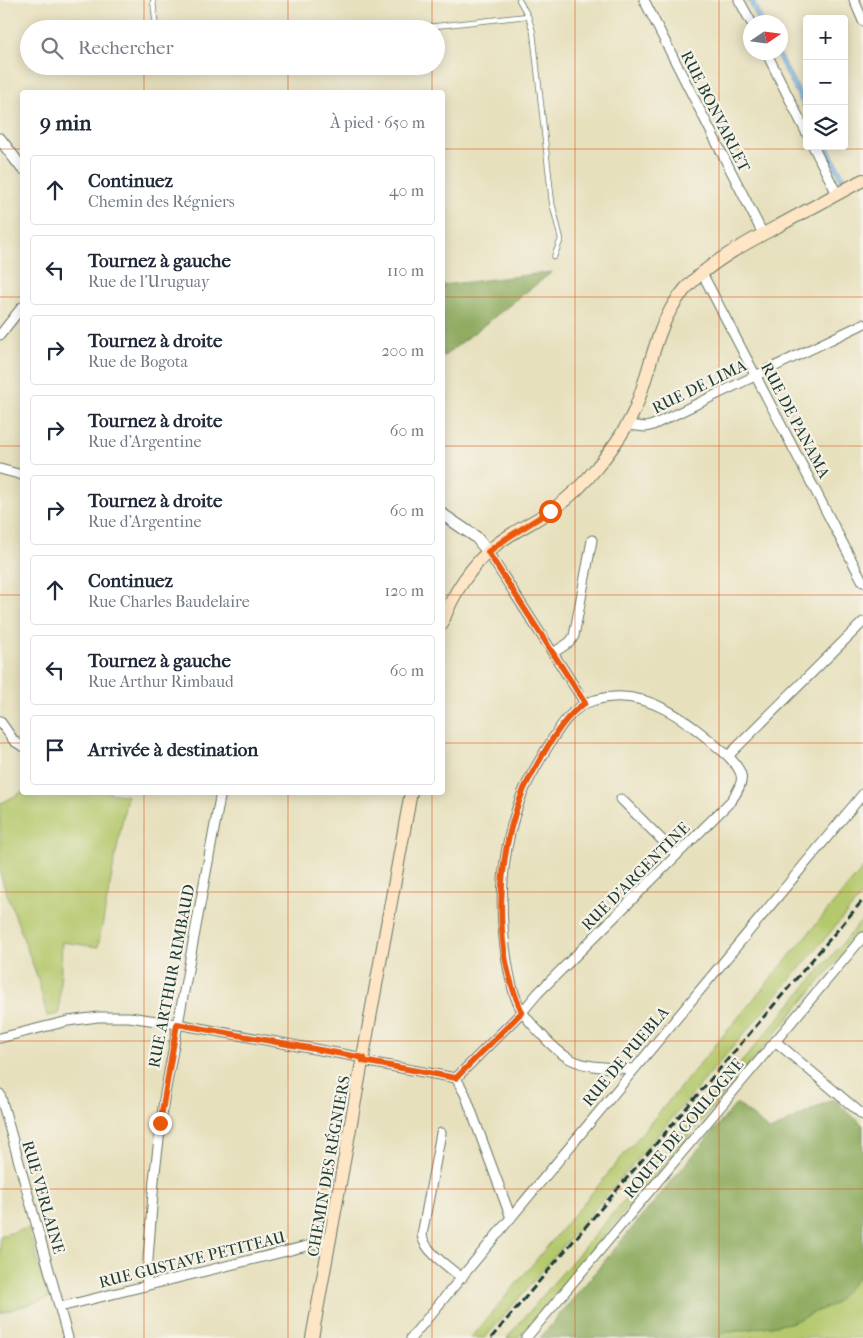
<!DOCTYPE html>
<html lang="fr">
<meta charset="utf-8">
<style>
:root{--surface:#fff;--page:#f6f6f7;--text:#1f2937;--muted:#747a83;--line:#e0e1e3}
body{margin:0;font-family:"IM FELL French Canon",serif;background:var(--page);color:var(--text)}
.controls{position:absolute;right:15px;top:15px;display:grid;overflow:hidden;border-radius:5px;box-shadow:0 2px 12px #0003}
.controls button{width:45px;height:45px;display:grid;place-items:center;padding:0;border:0;border-bottom:1px solid var(--line);background:var(--surface);color:var(--text);font:25px sans-serif}
.compass{position:absolute;left:743px;top:15px;width:45px;height:45px;border-radius:50%;background:var(--surface);box-shadow:0 2px 12px #0003;rotate:77deg}
.stop{position:absolute;width:15px;height:15px;margin:-11px;border:4px solid #ea580c;border-radius:50%;background:#fff}
.stop.end{background:#ea580c;border-color:#fff;box-shadow:0 1px 5px #0008}
.list{margin:0;padding:0;list-style:none}
h2{display:flex;justify-content:space-between;align-items:center;height:65px;margin:0;padding:0 20px;font-size:21px}
h2 small{font-size:16px;font-weight:400;color:var(--muted)}
.list li{display:grid;grid-template-columns:32px 1fr auto;gap:15px;align-items:center;box-sizing:border-box;height:70px;margin:0 10px 10px;padding:0 10px;border:1px solid var(--line);border-radius:5px}
.list b{display:block;font-size:19px;white-space:nowrap}
.list p{margin:0;font-size:16px;white-space:nowrap;color:var(--muted)}
.list em{font-size:16px;font-style:normal;color:var(--muted)}
.icon{flex:none;width:28px;height:28px;fill:none;stroke:currentColor;stroke-width:2;stroke-linecap:round;stroke-linejoin:round}
.map{position:relative;flex:none;width:863px;height:1338px;overflow:hidden}
.search{position:absolute;background:var(--surface);box-shadow:0 2px 12px #0003;left:20px;top:20px;width:425px;height:55px;display:flex;align-items:center;gap:12px;box-sizing:border-box;padding:0 18px;border-radius:28px;color:var(--muted);font-size:19px}
.panel{position:absolute;background:var(--surface);box-shadow:0 2px 12px #0003;left:20px;top:90px;width:425px;height:705px;border-radius:5px}
.map>svg:first-child{display:block}
.green{fill:#b4c86c;stroke:#6a8250}
.forest{fill:#8fac60;stroke:#57744a}
.water{fill:#81bdf4;stroke:#507d94}
.lines{fill:none;stroke-linecap:round;stroke-linejoin:round}
.service-casing{stroke:#657664;stroke-width:6}
.minor-casing{stroke:#657664;stroke-width:11}
.tertiary-casing{stroke:#657664;stroke-width:13}
.secondary-casing{stroke:#657664;stroke-width:14}
.service{stroke:#fff;stroke-width:4.5}
.minor{stroke:#fff;stroke-width:9}
.tertiary{stroke:#fff;stroke-width:11}
.secondary{stroke:#fde5c5;stroke-width:12}
.rail{stroke:#1f3d34;stroke-width:3;stroke-dasharray:8 4;stroke-linecap:butt}
.route{stroke:#ea580c;stroke-width:6}
.grid{fill:none;stroke:#d45610;stroke-width:1;stroke-opacity:0.55}
.labels{text-anchor:middle;stroke-width:4.5;stroke-linejoin:round;paint-order:stroke}
.street-label{font-size:16px;fill:#1f3d34;stroke:#f7f3e8}
</style>
<div class="map">
<svg width="863" height="1338" viewBox="0 0 863 1338">
<rect width="100%" height="100%" fill="#f7f3e8"/>
<filter id="ink" filterUnits="userSpaceOnUse"><feTurbulence type="fractalNoise" baseFrequency=".02" numOctaves="2"/><feDisplacementMap in="SourceGraphic" scale="10" xChannelSelector="R" yChannelSelector="G"/><feConvolveMatrix kernelMatrix="1 2 1 2 8 2 1 2 1" color-interpolation-filters="sRGB"/></filter>
<filter id="wash" filterUnits="userSpaceOnUse"><feTurbulence type="fractalNoise" baseFrequency=".0096" numOctaves="4" result="noise"/><feDisplacementMap in="SourceGraphic" scale="20" xChannelSelector="R" yChannelSelector="G"/><feGaussianBlur stdDeviation="1.12" result="paint"/><feColorMatrix in="noise" values="0 0 0 0 0 0 0 0 0 0 0 0 0 0 0 0 0 1.4 0 .05"/><feComposite in="paint" operator="in"/></filter>
<g filter="url(#wash)">
<rect width="100%" height="100%" fill="#e7e0bd"/>
<path class="green" d="M22,792H106L127,796L98,947L62,942L59,1014L47,1016L37,976L0,874V804Z
M863,868V894L485,1338H471Z
M863,919V930L518,1338H507Z
M28,1228L49,1298L0,1313V1236Z
M863,1272V1338H718L724,1333L790,1323L860,1277Z"/>
<path class="forest" d="M552,272L443,357V285Z
M833,1099L863,1125V1272L834,1304L790,1323L724,1333L718,1338H540L737,1103L770,1131Z"/>
<path class="water" d="M748,0H753L764,22H759Z
M775,53H779L807,105V114Z
M823,146H828L845,178L841,180Z"/>
</g>
<g filter="url(#ink)">
<g class="lines">
<g class="service-casing">
<path id="service" d="M153,0L156,29
M519,0L528,16L533,32L552,203L561,239L554,257
M409,29L528,16"/>
</g>
<g class="minor-casing">
<path id="minor" d="M644,0L763,234
M739,0L751,22
M854,0L863,21
M766,52L807,134
M813,146L837,194
M702,273L863,582
M0,335L22,307
M627,425L646,427L653,425L863,324
M0,469L22,475
M488,552L585,703
M553,653L570,642L574,636L592,540
M0,721L14,741L22,746
M621,799L677,855
M0,1038L68,1021L98,1017H129L177,1024L364,1058
M775,1041L863,1115
M363,1061L456,1078
M633,1069C613,1067 589,1069 570,1059C559,1053 550,1044 541,1034C535,1027 527,1020 522,1011C513,996 510,978 507,961C498,905 501,850 521,797C527,781 536,767 544,753C556,733 570,706 595,700C648,685 691,724 728,756
M456,1078L522,1012L538,993L731,801C745,781 746,774 728,756L863,622
M456,1078L465,1094L511,1218
M0,1094L68,1338
M441,1133L422,1235C424,1251 450,1268 462,1278
M146,1286L154,1180L164,1099L221,792
M60,1307L331,1240
M411,1338L863,794
M526,1338L863,937"/>
</g>
<g class="tertiary-casing">
<path id="tertiary" d="M0,139L22,168
M442,514L476,537L488,552"/>
</g>
<g class="secondary-casing">
<path id="secondary" d="M442,624C452,594 472,564 497,544C514,531 534,522 552,510C569,498 585,483 598,466C612,449 626,430 635,409C653,365 656,314 694,280C719,257 750,241 780,225C808,210 835,195 863,180
M312,1338L411,792"/>
</g>
<use href="#service" class="service"/>
<use href="#minor" class="minor"/>
<use href="#tertiary" class="tertiary"/>
<use href="#secondary" class="secondary"/>
<path class="rail" d="M491,1338L863,900"/>
</g>
</g>
<g class="lines" filter="url(#ink)">
<path class="route" d="M160,1123L177,1024L364,1058L363,1061L456,1078L522,1012C492,947 496,855 524,789C529,778 536,767 542,756C554,736 566,715 585,703L488,552L507,538L550,511"/>
</g>
<path class="grid" d="M144,0V29M288,0V29M432,0V29M575,0V1338M719,0V1338M144,66V92M288,66V92M432,66V92M0,149H22M442,149H863M0,297H22M442,297H863M0,446H22M442,446H863M0,595H22M442,595H863M0,743H22M442,743H863M144,792V1338M288,792V1338M432,792V1338M0,892H863M0,1041H863M0,1189H863"/>
<g class="labels">
<g class="street-label">
<text transform="translate(716 111) rotate(63)" y="6">RUE BONVARLET</text>
<text transform="translate(699 386) rotate(-26)" y="6">RUE DE LIMA</text>
<text transform="translate(796 420) rotate(62)" y="6">RUE DE PANAMA</text>
<text transform="translate(635 876) rotate(-45)" y="6">RUE D'ARGENTINE</text>
<text transform="translate(171 976) rotate(-79)" y="6">RUE ARTHUR RIMBAUD</text>
<text transform="translate(625 1056) rotate(-50)" y="6">RUE DE PUEBLA</text>
<text transform="translate(683 1128) rotate(-50)" y="6">ROUTE DE COULOGNE</text>
<text transform="translate(328 1166) rotate(-80)" y="6">CHEMIN DES RÉGNIERS</text>
<text transform="translate(44 1197) rotate(74)" y="6">RUE VERLAINE</text>
<text transform="translate(192 1259) rotate(-14)" y="6">RUE GUSTAVE PETITEAU</text>
</g>
</g>
</svg>
<div class="controls">
<button>+</button>
<button>−</button>
<button><svg class="icon" aria-label="layers" viewBox="0 0 24 24"><path d="M12 4l9 5-9 5-9-5zM3 14l9 5 9-5"/></svg></button>
</div>
<svg class="compass" viewBox="-18 -18 36 36"><path d="M0-13l5 13h-10z" fill="#e53935"/><path d="M0 13l5-13h-10z" fill="#747a83"/></svg>
<div class="stop" style="left:550px;top:511px"></div>
<div class="stop end" style="left:160px;top:1123px"></div>
<div class="search"><svg class="icon" aria-label="search" viewBox="0 0 24 24"><circle cx="10" cy="10" r="6"/><path d="M15 15l6 6"/></svg>Rechercher</div>
<section class="panel">
<h2>9 min<small>À pied · 650 m</small></h2>
<ul class="list">
<li><svg class="icon" aria-label="ahead" viewBox="0 0 24 24"><path d="M12 20V5M6 11l6-6 6 6"/></svg><div><b>Continuez</b><p>Chemin des Régniers</p></div><em>40 m</em></li>
<li><svg class="icon" aria-label="left" viewBox="0 0 24 24"><path d="M17 20v-9H6M10 6l-5 5 5 5"/></svg><div><b>Tournez à gauche</b><p>Rue de l'Uruguay</p></div><em>110 m</em></li>
<li><svg class="icon" aria-label="right" viewBox="0 0 24 24"><path d="M7 20v-9h11M14 6l5 5-5 5"/></svg><div><b>Tournez à droite</b><p>Rue de Bogota</p></div><em>200 m</em></li>
<li><svg class="icon" aria-label="right" viewBox="0 0 24 24"><path d="M7 20v-9h11M14 6l5 5-5 5"/></svg><div><b>Tournez à droite</b><p>Rue d'Argentine</p></div><em>60 m</em></li>
<li><svg class="icon" aria-label="right" viewBox="0 0 24 24"><path d="M7 20v-9h11M14 6l5 5-5 5"/></svg><div><b>Tournez à droite</b><p>Rue d'Argentine</p></div><em>60 m</em></li>
<li><svg class="icon" aria-label="ahead" viewBox="0 0 24 24"><path d="M12 20V5M6 11l6-6 6 6"/></svg><div><b>Continuez</b><p>Rue Charles Baudelaire</p></div><em>120 m</em></li>
<li><svg class="icon" aria-label="left" viewBox="0 0 24 24"><path d="M17 20v-9H6M10 6l-5 5 5 5"/></svg><div><b>Tournez à gauche</b><p>Rue Arthur Rimbaud</p></div><em>60 m</em></li>
<li><svg class="icon" aria-label="arrive" viewBox="0 0 24 24"><path d="M6 21V4h12l-3 4 3 4H6"/></svg><div><b>Arrivée à destination</b></div></li>
</ul>
</section>
</div>
